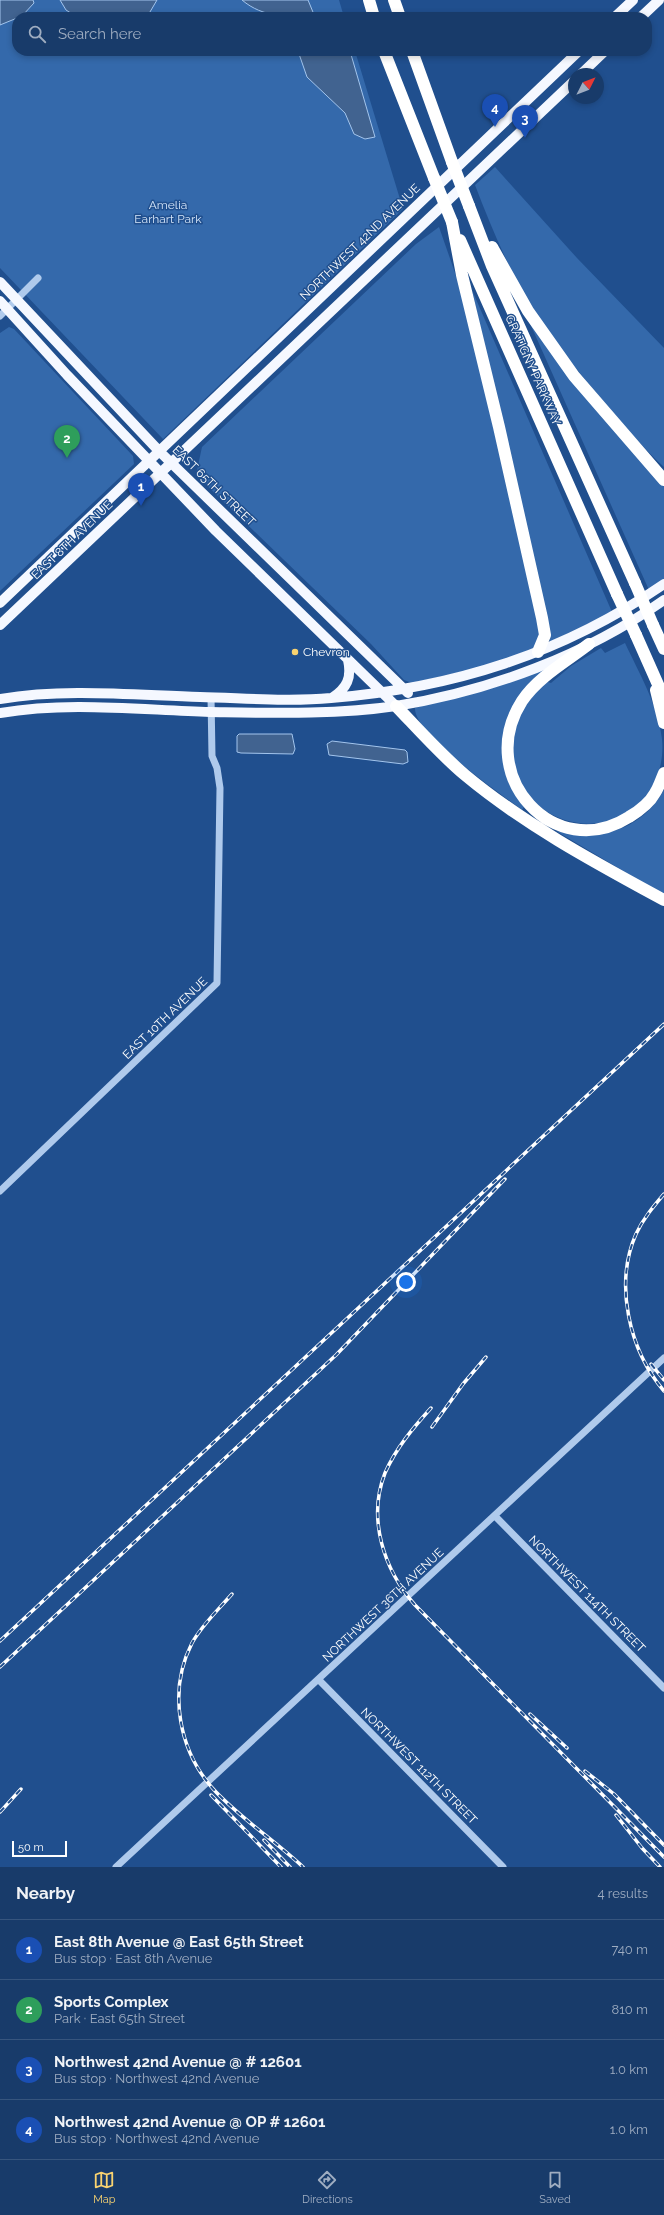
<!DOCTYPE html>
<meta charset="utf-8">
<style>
:root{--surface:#183b6a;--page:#214270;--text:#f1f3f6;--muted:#9fadc1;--line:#36557e;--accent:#f9d370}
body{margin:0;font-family:Raleway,sans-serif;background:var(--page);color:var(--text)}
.compass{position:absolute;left:568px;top:68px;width:36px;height:36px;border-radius:50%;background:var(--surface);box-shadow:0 2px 6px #0003;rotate:48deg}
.scale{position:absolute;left:12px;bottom:10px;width:55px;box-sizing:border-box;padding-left:4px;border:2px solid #fff;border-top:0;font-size:11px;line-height:14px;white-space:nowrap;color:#fff;-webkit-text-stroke:3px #204f8e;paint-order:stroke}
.you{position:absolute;left:406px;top:1282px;width:14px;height:14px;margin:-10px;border:3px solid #fff;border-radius:50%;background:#1a73e8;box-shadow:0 0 0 6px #1a73e833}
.badge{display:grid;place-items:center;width:26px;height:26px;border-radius:50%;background:var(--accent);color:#fff;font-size:13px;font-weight:700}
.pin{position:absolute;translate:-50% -33px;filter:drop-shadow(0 1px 2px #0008)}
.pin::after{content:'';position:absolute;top:21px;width:14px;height:12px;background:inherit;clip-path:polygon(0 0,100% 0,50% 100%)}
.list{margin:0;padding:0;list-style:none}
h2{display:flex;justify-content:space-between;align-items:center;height:52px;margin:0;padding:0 16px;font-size:17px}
h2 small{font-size:13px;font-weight:400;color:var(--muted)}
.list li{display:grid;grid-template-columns:26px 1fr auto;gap:12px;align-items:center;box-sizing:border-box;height:60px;padding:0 16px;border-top:1px solid var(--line)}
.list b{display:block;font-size:15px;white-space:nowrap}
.list p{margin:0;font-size:13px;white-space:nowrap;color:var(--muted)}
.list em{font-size:13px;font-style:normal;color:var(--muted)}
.icon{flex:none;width:22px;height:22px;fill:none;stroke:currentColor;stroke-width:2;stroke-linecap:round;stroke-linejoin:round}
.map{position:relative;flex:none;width:664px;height:1867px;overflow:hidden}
.search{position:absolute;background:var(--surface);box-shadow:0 2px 6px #0003;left:12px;right:12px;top:12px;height:44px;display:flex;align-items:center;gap:10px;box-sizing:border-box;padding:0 14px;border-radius:16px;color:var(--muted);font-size:15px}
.sheet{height:292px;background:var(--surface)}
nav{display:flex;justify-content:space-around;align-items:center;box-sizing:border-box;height:56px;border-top:1px solid var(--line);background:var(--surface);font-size:11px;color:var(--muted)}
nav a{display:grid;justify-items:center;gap:2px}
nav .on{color:var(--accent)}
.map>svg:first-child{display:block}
.green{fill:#3469ab}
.water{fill:#416390;stroke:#a3c5ed}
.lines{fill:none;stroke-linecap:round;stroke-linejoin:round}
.minor{stroke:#afcaec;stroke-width:7}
.major{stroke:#f5f8ff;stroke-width:10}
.highway{stroke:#fff;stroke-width:12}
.rail-casing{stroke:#fff;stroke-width:3.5}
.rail{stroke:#204f8e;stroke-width:2;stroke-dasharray:6;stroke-linecap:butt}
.highway-bridge{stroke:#fff;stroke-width:12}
.poi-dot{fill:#f9d370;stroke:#204f8e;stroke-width:1.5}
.labels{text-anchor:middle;stroke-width:3;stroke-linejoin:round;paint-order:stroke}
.park-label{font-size:12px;fill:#d4e5f9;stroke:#204f8e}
.street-label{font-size:12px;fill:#fff;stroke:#204f8e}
.poi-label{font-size:12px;fill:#fff;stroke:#204f8e;text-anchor:start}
</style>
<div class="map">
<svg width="664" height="1867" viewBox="0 0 664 1867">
<rect width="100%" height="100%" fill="#204f8e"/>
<path class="green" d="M0,0H339L344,17H17V51H355L403,209L163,439L0,268Z
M495,167L577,258L664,348V467C642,447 624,425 605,403C573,366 543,328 519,285C502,253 488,219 475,185Z
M439,227L461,290L541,630L534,648L490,665L412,683L404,680L371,644L196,475L202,447L416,244Z
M472,290L612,612L550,642L549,629Z
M528,319L664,484V580L649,590Z
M9,327L14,329L133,456L134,464L0,591V333Z
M625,643C639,673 658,705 662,739C664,758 659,778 648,793C606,852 510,820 513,747C513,741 512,734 514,729C520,710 532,696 545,681L551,683L571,666L601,648L605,653Z
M550,666L531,685L504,761L509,784L524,807L522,810C500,793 414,735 415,708Z
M664,790V895L556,831C600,840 640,832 664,790Z"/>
<path class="water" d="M0,0H33L34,3L22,16L0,25Z
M60,0H157L147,17H77L66,10Z
M242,0H308L315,17C289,17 263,18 242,0Z
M298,51H350L375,137L365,139L354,134L345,113L307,77Z
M239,734H292L295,749L293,754L241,753L237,752V736Z
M332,741L405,750L407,752L408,762L403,764L329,755L327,744Z"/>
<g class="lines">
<path class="minor" d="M0,316L38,278
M0,1191L217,983L220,788L217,768L212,756L211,697
M495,1516L664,1688
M319,1680L503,1867
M116,1867L664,1358"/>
<path class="major" d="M615,17L633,0
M641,17L659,0
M581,74L605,51
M0,282L159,451L408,693
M0,301L67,375L216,531L396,706
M0,603L579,51
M0,625L574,81
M332,698C347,688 352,678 348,660
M0,699C65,688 134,695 200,697C244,698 288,702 331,698C453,688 562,654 664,584
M0,713C69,701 140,710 210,712C271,713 336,715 396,706C490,691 586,655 664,600"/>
<path class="highway" d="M369,0L374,17
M394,0L400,17
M384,51L434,178
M412,51L452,162
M469,206L492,266L635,583
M452,222L462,275L499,427L542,618L545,635L538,652
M460,240L617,594
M492,247L528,311L574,376L664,480
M653,625L664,649
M636,635L664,698
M589,644C567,661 538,677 522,701C474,776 555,864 629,817C639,811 649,804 655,793C659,787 661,780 664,773
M656,690L664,723
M396,706C418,729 440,754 465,775C525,825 596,863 664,900"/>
<g class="rail-casing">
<path id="rail" d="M664,1194C653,1207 643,1219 636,1234C614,1284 629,1350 664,1391
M651,1364L664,1380
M431,1408C413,1428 396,1448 385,1473C367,1519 384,1570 415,1605L664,1857
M432,1427L463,1384L486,1357
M232,1594C218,1610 202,1625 192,1643C167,1692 179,1753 216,1792C243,1820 275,1841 303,1867
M0,1641L664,1024
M0,1667L336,1355L505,1179
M530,1714L567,1748
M585,1771L614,1794L664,1845
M211,1795L281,1867
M0,1812L21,1789
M616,1815L642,1848L660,1867
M264,1840L290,1867"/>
</g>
<use href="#rail" class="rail"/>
<path class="highway-bridge" d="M452,162L469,206
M434,178L452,222
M635,583L653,625
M617,594L636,635"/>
</g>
<circle class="poi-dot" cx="295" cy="652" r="4"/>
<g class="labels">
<g class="park-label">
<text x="168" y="209">Amelia<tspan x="168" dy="14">Earhart Park</tspan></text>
</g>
<g class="street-label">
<text transform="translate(360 242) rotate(-44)" y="4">NORTHWEST 42ND AVENUE</text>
<text transform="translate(533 370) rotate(66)" y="4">GRATIGNY PARKWAY</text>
<text transform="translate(214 486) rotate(44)" y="4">EAST 65TH STREET</text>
<text transform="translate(72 540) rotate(-44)" y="4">EAST 8TH AVENUE</text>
<text transform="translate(165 1018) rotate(-44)" y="4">EAST 10TH AVENUE</text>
<text transform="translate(587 1594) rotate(45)" y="4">NORTHWEST 114TH STREET</text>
<text transform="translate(383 1605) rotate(-43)" y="4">NORTHWEST 36TH AVENUE</text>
<text transform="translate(419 1766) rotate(45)" y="4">NORTHWEST 112TH STREET</text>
</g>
<g class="poi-label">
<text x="303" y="656">Chevron</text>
</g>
</g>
</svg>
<svg class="compass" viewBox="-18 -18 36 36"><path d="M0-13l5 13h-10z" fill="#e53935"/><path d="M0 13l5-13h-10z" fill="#9fadc1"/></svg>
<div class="scale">50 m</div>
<div class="you"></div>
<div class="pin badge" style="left:141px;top:506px;background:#1a4fb4">1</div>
<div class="pin badge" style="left:67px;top:458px;background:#2e9e5b">2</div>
<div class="pin badge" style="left:525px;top:138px;background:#1a4fb4">3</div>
<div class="pin badge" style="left:495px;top:127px;background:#1a4fb4">4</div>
<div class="search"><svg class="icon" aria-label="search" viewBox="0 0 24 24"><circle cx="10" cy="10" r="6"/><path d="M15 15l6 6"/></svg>Search here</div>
</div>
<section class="sheet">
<h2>Nearby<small>4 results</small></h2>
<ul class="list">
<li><span class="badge" style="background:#1a4fb4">1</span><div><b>East 8th Avenue @ East 65th Street</b><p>Bus stop · East 8th Avenue</p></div><em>740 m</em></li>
<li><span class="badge" style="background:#2e9e5b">2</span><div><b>Sports Complex</b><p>Park · East 65th Street</p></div><em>810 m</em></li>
<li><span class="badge" style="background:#1a4fb4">3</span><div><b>Northwest 42nd Avenue @ # 12601</b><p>Bus stop · Northwest 42nd Avenue</p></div><em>1.0 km</em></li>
<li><span class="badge" style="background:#1a4fb4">4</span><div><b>Northwest 42nd Avenue @ OP # 12601</b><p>Bus stop · Northwest 42nd Avenue</p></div><em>1.0 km</em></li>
</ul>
</section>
<nav>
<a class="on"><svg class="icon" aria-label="map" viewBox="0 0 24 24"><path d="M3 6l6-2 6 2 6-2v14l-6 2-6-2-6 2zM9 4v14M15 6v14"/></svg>Map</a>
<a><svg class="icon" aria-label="directions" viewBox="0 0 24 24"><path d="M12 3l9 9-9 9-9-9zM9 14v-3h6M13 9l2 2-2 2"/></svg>Directions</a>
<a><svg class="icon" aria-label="saved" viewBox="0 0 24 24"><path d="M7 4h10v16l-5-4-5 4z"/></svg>Saved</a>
</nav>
